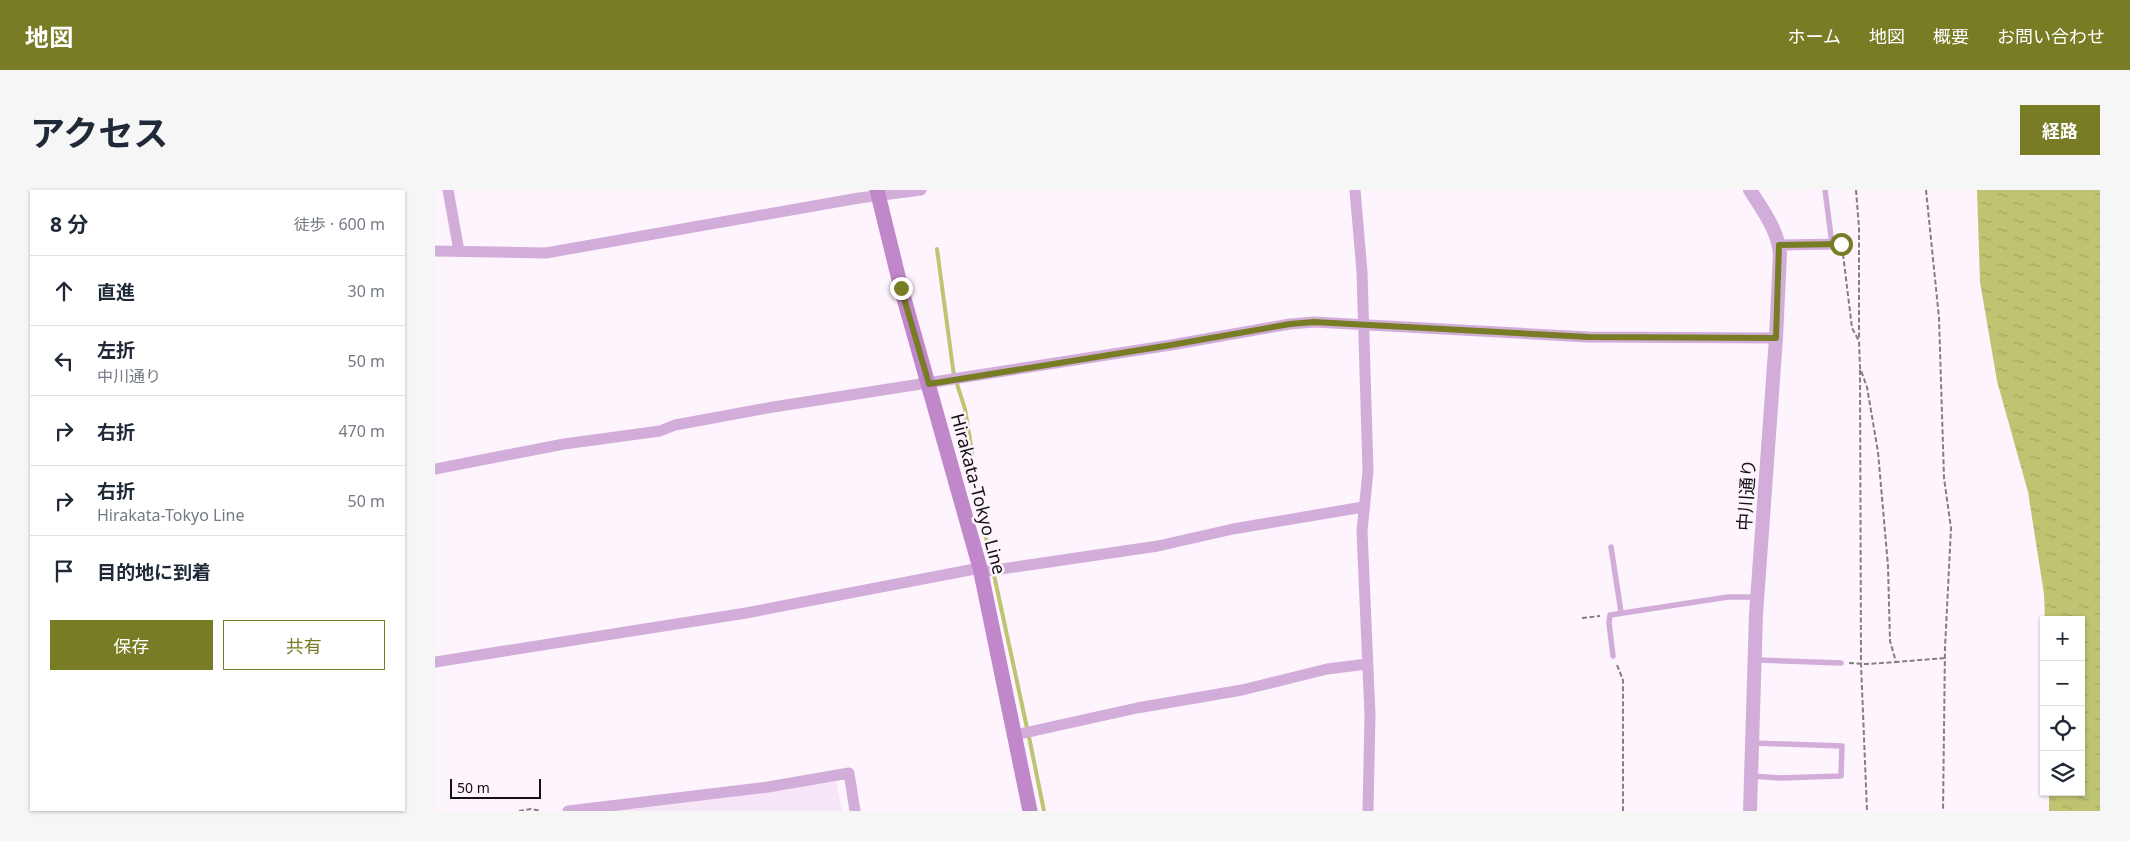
<!DOCTYPE html>
<html lang="ja">
<meta charset="utf-8">
<style>
:root{--surface:#fff;--page:#f6f6f7;--text:#1f2937;--muted:#747a83;--line:#e0e1e3;--accent:#787c25}
body{margin:0;font-family:"Noto Sans","Noto Sans JP",sans-serif;background:var(--page);color:var(--text)}
.controls{position:absolute;right:15px;bottom:15px;display:grid;overflow:hidden;border-radius:0px;box-shadow:0 1px 4px #0004}
.controls button{width:45px;height:45px;display:grid;place-items:center;padding:0;border:0;border-bottom:1px solid var(--line);background:var(--surface);color:var(--text);font:25px sans-serif}
.scale{position:absolute;left:15px;bottom:12px;width:91px;box-sizing:border-box;padding-left:5px;border:2px solid #141015;border-top:0;font-size:14px;line-height:18px;white-space:nowrap;color:#141015;-webkit-text-stroke:4px #fdf4fe;paint-order:stroke}
.stop{position:absolute;width:15px;height:15px;margin:-11px;border:4px solid #787c25;border-radius:50%;background:#fff}
.stop.end{background:#787c25;border-color:#fff;box-shadow:0 1px 5px #0008}
.list{margin:0;padding:0;list-style:none}
h2{display:flex;justify-content:space-between;align-items:center;height:65px;margin:0;padding:0 20px;font-size:21px}
h2 small{font-size:16px;font-weight:400;color:var(--muted)}
.list li{display:grid;grid-template-columns:32px 1fr auto;gap:15px;align-items:center;box-sizing:border-box;height:70px;padding:0 20px;border-top:1px solid var(--line)}
.list b{display:block;font-size:19px;white-space:nowrap}
.list p{margin:0;font-size:16px;white-space:nowrap;color:var(--muted)}
.list em{font-size:16px;font-style:normal;color:var(--muted)}
.actions{display:flex;gap:10px;padding:15px 20px}
.actions a{flex:1;padding:11px 0;border:1px solid var(--accent);border-radius:0px;text-align:center;font-size:18px;color:var(--accent)}
.actions .main{background:var(--accent);color:#fff}
.icon{flex:none;width:28px;height:28px;fill:none;stroke:currentColor;stroke-width:2;stroke-linecap:round;stroke-linejoin:round}
.map{position:relative;flex:none;width:1665px;height:621px;overflow:hidden;border-radius:0px}
header{display:flex;align-items:center;gap:30px;box-sizing:border-box;height:70px;padding:0 25px;background:var(--accent);color:#fff}
header strong{font-size:24px}
nav{display:flex;gap:28px;margin-inline-start:auto;font-size:18px}
.intro{display:flex;align-items:center;justify-content:space-between;box-sizing:border-box;height:120px;padding:0 30px}
h1{margin:0;font-size:35px}
.button{padding:12px 22px;border-radius:0px;background:var(--accent);color:#fff;font-size:18px;font-weight:700}
main{display:flex;gap:30px;padding:0 30px}
aside{flex:1;background:var(--surface);border-radius:0px;box-shadow:0 1px 4px #0004}
.map>svg:first-child{display:block}
.built{fill:#f6e6f8}
.water{fill:url(#water-ripples)}
.lines{fill:none;stroke-linecap:round;stroke-linejoin:round}
.stream{stroke:#bfc472;stroke-width:4}
.path{stroke:#827c83;stroke-width:2;stroke-dasharray:5 2.5;stroke-linecap:butt}
.service{stroke:#d3adda;stroke-width:5.5}
.minor{stroke:#d3adda;stroke-width:11}
.tertiary{stroke:#d3adda;stroke-width:14}
.secondary{stroke:#c087ca;stroke-width:15}
.route{stroke:#787c25;stroke-width:6}
.labels{text-anchor:middle;stroke-width:5;stroke-linejoin:round;paint-order:stroke}
.street-label{font-size:18px;fill:#141015;stroke:#fdf4fe}
</style>
<header>
<strong>地図</strong>
<nav><a>ホーム</a><a>地図</a><a>概要</a><a>お問い合わせ</a></nav>
</header>
<div class="intro"><h1>アクセス</h1><a class="button">経路</a></div>
<main>
<aside>
<h2>8 分<small>徒歩 · 600 m</small></h2>
<ul class="list">
<li><svg class="icon" aria-label="ahead" viewBox="0 0 24 24"><path d="M12 20V5M6 11l6-6 6 6"/></svg><div><b>直進</b></div><em>30 m</em></li>
<li><svg class="icon" aria-label="left" viewBox="0 0 24 24"><path d="M17 20v-9H6M10 6l-5 5 5 5"/></svg><div><b>左折</b><p>中川通り</p></div><em>50 m</em></li>
<li><svg class="icon" aria-label="right" viewBox="0 0 24 24"><path d="M7 20v-9h11M14 6l5 5-5 5"/></svg><div><b>右折</b></div><em>470 m</em></li>
<li><svg class="icon" aria-label="right" viewBox="0 0 24 24"><path d="M7 20v-9h11M14 6l5 5-5 5"/></svg><div><b>右折</b><p>Hirakata-Tokyo Line</p></div><em>50 m</em></li>
<li><svg class="icon" aria-label="arrive" viewBox="0 0 24 24"><path d="M6 21V4h12l-3 4 3 4H6"/></svg><div><b>目的地に到着</b></div></li>
</ul>
<div class="actions"><a class="main">保存</a><a>共有</a></div>
</aside>
<div class="map">
<svg width="1665" height="621" viewBox="0 0 1665 621">
<defs>
<pattern id="water-ripples" width="26" height="14" patternUnits="userSpaceOnUse" patternTransform="scale(1.25)"><rect width="26" height="14" fill="#bfc472"/><path d="M2 4q2-2 4 0t4 0M15 11q2-2 4 0t4 0" fill="none" stroke="#a3a762"/></pattern>
</defs>
<rect width="100%" height="100%" fill="#fdf4fe"/>
<path class="built" d="M401,590L407,621H171Z"/>
<path class="water" d="M1542,0H1665V621H1614V602H1646V430H1610L1609,404L1593,302L1562,191L1545,92Z"/>
<g class="lines">
<path class="stream" d="M502,59L519,186
M522,194L530,219L537,262L538,293L557,374
M559,385L592,538
M594,547L609,621"/>
<path class="path" d="M1421,0L1424,38V150
M1491,0L1504,128L1509,288L1516,338L1510,458L1508,621
M1408,64L1417,138L1424,151L1425,178L1432,197L1443,262L1453,376L1455,451L1461,472L1510,468
M1425,180L1426,474L1432,621
M1147,428L1165,426
M1414,473L1431,474L1461,472
M1182,475L1188,490V621
M84,621L96,619L106,621"/>
<path class="service" d="M1390,0L1397,54
M1176,357L1186,422
M1178,466L1174,433L1175,425L1293,407H1322
M1321,470L1406,473
M1317,586L1345,588L1406,586L1407,556L1318,553"/>
<path class="minor" d="M13,0L24,61
M920,0L927,82L933,281L927,341L935,525L933,621
M1344,55L1406,54
M0,61L111,63L424,8L486,0
M0,279L129,254L225,241L240,235L338,217L736,155L855,134L879,132L1153,147L1341,148
M546,382L723,356L798,339L928,317
M0,472L311,423L545,378
M580,545L702,518L807,500L892,479L932,474
M133,621L333,597L414,583L420,621"/>
<path class="tertiary" d="M1315,0C1327,19 1343,40 1345,64L1341,148L1321,424L1315,621"/>
<path class="secondary" d="M442,0L466,98L545,378L595,621"/>
</g>
<g class="lines">
<path class="route" d="M466,98L494,194L736,155L855,134L879,132L1153,147L1341,148L1344,55L1406,54"/>
</g>
<g class="labels">
<g class="street-label">
<text transform="translate(543 304) rotate(75)" y="6">Hirakata-Tokyo Line</text>
<text transform="translate(1312 305) rotate(-86)" y="6">中川通り</text>
</g>
</g>
</svg>
<div class="controls">
<button>+</button>
<button>−</button>
<button><svg class="icon" aria-label="locate" viewBox="0 0 24 24"><circle cx="12" cy="12" r="6"/><path d="M12 2v4M12 18v4M2 12h4M18 12h4"/></svg></button>
<button><svg class="icon" aria-label="layers" viewBox="0 0 24 24"><path d="M12 4l9 5-9 5-9-5zM3 14l9 5 9-5"/></svg></button>
</div>
<div class="scale">50 m</div>
<div class="stop" style="left:1406px;top:54px"></div>
<div class="stop end" style="left:466px;top:98px"></div>
</div>
</main>
